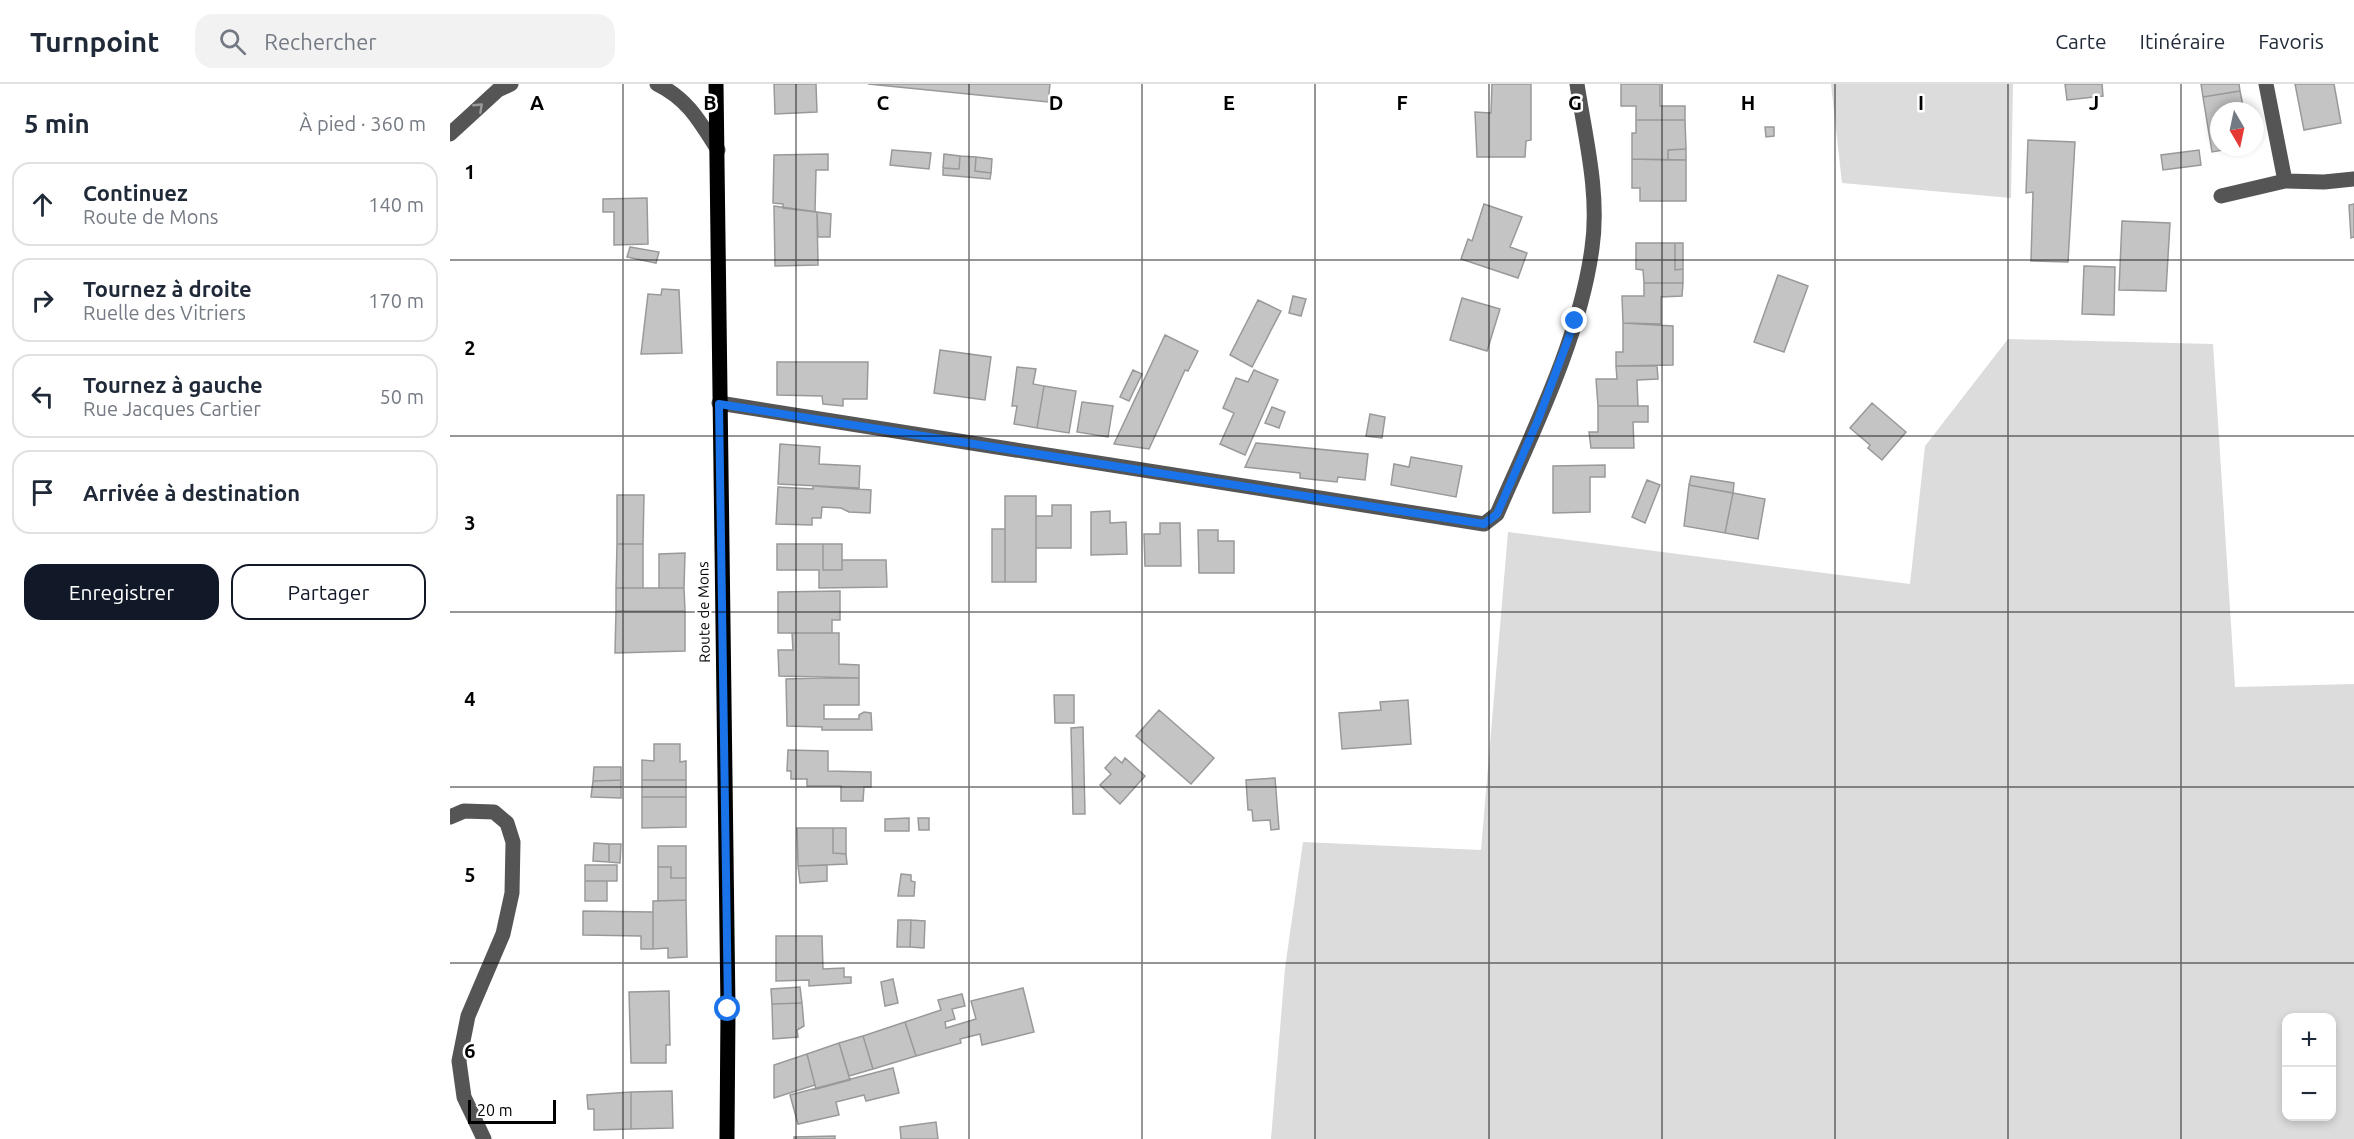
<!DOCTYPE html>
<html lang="fr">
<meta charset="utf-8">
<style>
:root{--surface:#fff;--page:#f2f2f3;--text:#1f2937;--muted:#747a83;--line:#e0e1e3;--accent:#111827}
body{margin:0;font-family:Ubuntu,sans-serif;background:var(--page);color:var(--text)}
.controls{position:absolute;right:18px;bottom:18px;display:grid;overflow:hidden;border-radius:12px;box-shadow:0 3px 9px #0003}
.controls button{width:54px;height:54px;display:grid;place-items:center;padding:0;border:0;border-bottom:2px solid var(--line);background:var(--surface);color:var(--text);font:30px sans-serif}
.compass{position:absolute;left:1760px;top:18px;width:54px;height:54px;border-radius:50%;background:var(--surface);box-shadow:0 3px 9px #0003;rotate:171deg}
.scale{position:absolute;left:18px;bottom:15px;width:88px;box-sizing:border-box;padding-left:6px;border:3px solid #000;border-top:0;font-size:16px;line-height:21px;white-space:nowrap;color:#000;-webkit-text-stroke:4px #fff;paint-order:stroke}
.stop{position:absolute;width:18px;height:18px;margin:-14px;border:4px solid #1a73e8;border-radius:50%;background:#fff}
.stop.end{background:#1a73e8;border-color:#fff;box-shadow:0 2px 6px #0008}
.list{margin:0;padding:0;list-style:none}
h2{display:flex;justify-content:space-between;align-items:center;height:78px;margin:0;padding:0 24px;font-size:26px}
h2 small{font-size:20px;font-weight:400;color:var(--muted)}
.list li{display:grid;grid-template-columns:39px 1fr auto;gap:18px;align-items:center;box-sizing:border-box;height:84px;margin:0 12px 12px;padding:0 12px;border:2px solid var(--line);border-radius:18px}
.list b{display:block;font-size:22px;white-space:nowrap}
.list p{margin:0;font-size:20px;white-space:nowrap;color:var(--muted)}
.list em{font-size:20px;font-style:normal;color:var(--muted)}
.actions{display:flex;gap:12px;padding:18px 24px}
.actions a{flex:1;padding:14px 0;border:2px solid var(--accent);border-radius:18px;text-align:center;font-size:21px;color:var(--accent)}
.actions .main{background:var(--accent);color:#fff}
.icon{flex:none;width:33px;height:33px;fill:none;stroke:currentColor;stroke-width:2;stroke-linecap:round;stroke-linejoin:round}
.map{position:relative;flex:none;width:1904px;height:1055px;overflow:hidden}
header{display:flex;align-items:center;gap:36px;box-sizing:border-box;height:84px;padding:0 30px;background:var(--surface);border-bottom:2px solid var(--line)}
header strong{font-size:28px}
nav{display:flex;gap:33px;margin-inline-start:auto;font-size:21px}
.search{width:420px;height:54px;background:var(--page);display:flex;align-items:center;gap:15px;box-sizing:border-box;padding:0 21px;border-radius:18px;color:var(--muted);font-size:22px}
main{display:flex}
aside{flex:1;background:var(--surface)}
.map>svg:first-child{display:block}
.green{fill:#dcdcdc;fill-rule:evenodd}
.building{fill:#c4c4c4;stroke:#999;stroke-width:1.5}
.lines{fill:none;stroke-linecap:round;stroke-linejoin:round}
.minor{stroke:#555;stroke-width:15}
.major{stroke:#000;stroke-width:15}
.oneway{stroke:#999}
.route{stroke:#1a73e8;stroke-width:8}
.grid{fill:none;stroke:#000;stroke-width:1.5;stroke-opacity:0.55}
.labels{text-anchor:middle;stroke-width:5;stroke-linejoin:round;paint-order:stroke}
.street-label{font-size:15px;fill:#000;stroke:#fff}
.grid-label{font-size:20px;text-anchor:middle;font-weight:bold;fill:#000;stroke:#fff;stroke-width:5;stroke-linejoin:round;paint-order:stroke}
</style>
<header>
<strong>Turnpoint</strong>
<div class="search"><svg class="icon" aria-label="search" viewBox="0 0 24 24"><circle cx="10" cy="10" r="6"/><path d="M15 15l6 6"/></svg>Rechercher</div>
<nav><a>Carte</a><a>Itinéraire</a><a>Favoris</a></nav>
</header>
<main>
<aside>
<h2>5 min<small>À pied · 360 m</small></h2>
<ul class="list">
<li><svg class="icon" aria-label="ahead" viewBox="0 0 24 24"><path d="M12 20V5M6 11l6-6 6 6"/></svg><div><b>Continuez</b><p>Route de Mons</p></div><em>140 m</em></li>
<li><svg class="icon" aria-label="right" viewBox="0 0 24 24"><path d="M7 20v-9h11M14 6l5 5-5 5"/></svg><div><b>Tournez à droite</b><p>Ruelle des Vitriers</p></div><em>170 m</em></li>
<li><svg class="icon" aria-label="left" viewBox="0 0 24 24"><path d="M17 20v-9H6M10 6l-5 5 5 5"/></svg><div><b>Tournez à gauche</b><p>Rue Jacques Cartier</p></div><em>50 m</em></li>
<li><svg class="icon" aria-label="arrive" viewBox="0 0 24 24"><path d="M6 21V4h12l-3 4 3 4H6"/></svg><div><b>Arrivée à destination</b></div></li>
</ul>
<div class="actions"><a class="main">Enregistrer</a><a>Partager</a></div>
</aside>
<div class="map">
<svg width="1904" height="1055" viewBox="0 0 1904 1055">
<rect width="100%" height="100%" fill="#fff"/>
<path class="green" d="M1381,0H1563L1561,114L1392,99Z
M1558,255L1763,260L1785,603L1904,600V1055H821L835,884L853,758L1031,766L1058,448L1460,500L1475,362ZM1836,934H1882V1032H1836Z"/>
<path class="building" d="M324,0H366L367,28L325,30Z
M418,0H600L598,18Z
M1042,0H1081V56L1076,57L1075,73H1027L1025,28L1041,29Z
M1171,0H1210V22H1235V36H1186V22H1171Z
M1615,0H1652L1653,12L1617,16Z
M1751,0H1789L1790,7L1753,13Z
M1845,0H1884L1891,39L1854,46Z
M1790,7L1794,27H1769V63H1791L1762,68L1753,13Z
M1186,36H1235L1236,65L1218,66V76L1182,75V49H1186Z
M1315,43H1324V52L1316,53Z
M1578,56L1625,58L1618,178L1581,177L1583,108L1576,109Z
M1236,65V76H1218V66Z
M442,66L481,69L479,85L440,81Z
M1749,66L1751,81L1713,86L1711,71Z
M378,70V86H366L365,128L333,124V120L323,119L324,71Z
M494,70L510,72L509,85L493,84Z
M510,72L526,73L525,87L541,89L540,95L493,91V84L509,85Z
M526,73L542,75L541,89L525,87Z
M1182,75L1236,76V117H1190V104H1182Z
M197,114L198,160L164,161V128H153V115Z
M1034,120L1072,133L1060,163L1077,169L1068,194L1011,175L1018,155L1022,157Z
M1904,120V153L1901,154L1899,121Z
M324,122L367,128L368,181L325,182Z
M367,128L381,130L380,153H368Z
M1672,137L1720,139L1716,207L1669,206Z
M1186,159H1225V186L1233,185V199H1194L1193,186L1186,185Z
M1225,159H1233V185L1225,186Z
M180,163L209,168L206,179L177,173Z
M1634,182L1665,183L1664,231L1632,230Z
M1328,191L1358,202L1334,268L1304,258Z
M1194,199H1233L1232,212L1211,213V240L1173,239L1172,212H1194Z
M212,205L229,206L232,269L191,270L198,210L211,211Z
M843,212L856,215L851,232L839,229Z
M1012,214L1050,225L1037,267L1000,256Z
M808,216L831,227L802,283L780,271Z
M1173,239L1223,242V281L1166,282V268H1173Z
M715,251L748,267L738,287L735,286L699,365L664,360Z
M490,266L541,273L535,316L484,309Z
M327,278H418L417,315H393V322L373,320L372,312L327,311Z
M1166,282H1207L1208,295L1187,296L1188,322H1148L1146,295H1167Z
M567,283L586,285L583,300L594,302L587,344L564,340L567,322H562Z
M683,286L692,290L679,317L670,313Z
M804,286L828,296L795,371L770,360L784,329L773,324L786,294L798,298Z
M594,302L626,307L619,349L587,344Z
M632,318L663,322L658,353L627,348Z
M1422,319L1456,348L1432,376L1418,364L1420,361L1400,344Z
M1148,322H1198V338H1183L1184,364H1141L1139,348H1148Z
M822,323L835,328L829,344L815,339Z
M920,330L935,333L932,354L916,352Z
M806,359L918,370L915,396L888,393L887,398L850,394V389L795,383Z
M330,360L370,363L369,380L410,382L409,404L328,400Z
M961,373L1012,382L1006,413L941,401L944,380L959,383Z
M1155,381V393H1140V428L1103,429V382Z
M1241,392L1284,399L1283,409L1239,401Z
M1197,396L1210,401L1195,439L1182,433Z
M1239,401L1283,409L1275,449L1234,442Z
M363,402L421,406L420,429L399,428L391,424L372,423L371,434H362V441L326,440L328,403L363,405Z
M1283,409L1315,415L1308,455L1275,449Z
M167,411H194L193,460H167Z
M555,412H586V498H555Z
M602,421H621V464H586V432H602Z
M660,427V439L676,438L677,470L641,471V428Z
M710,439H730L731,482H695L694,450H710Z
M542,445H555V498H542Z
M748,446H768V457H784V489H749Z
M167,460H193V504H166Z
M327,460H373V486H392V476H436L437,503L369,504V486H327Z
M373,460H392V486H373Z
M235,469L234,504H209V470Z
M166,504H234L235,527H166Z
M390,507V536H382V549H328V508Z
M166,527H235V567L165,569Z
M342,549H389V580L409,581V594L329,592L328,566H343Z
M369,594H409V621H374V635H409V631L414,628L421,629L422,646H372V643L337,642L336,595Z
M604,611H624V639H605Z
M958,616L961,660L892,665L889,629L931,626L930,618Z
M709,626L764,674L741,700L686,652Z
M633,643L635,730H623L621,644Z
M204,660H230V678L236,677V696H192V676L204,677Z
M338,666L378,667V687L421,688V703H414L413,717H391V702H357V695H341V687H337Z
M665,673L672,679L675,674L695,692L670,720L650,701L661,690L655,684Z
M144,683H171V696L143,697Z
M825,694L829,745L821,746L820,736L803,737L802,726H798L796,696Z
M171,696V714L141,713L143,697Z
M192,696H236V713H192Z
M192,713H236V743L192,744Z
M459,734V747H435V735Z
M468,734H479V746H469Z
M347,744H383V769L396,770L397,780L348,782Z
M383,744H396V770L383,769Z
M144,759L159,760V778L143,777Z
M159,760H171L170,779L159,778Z
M208,762H236V794H221V783H208Z
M135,781H167V797H135Z
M377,781V797L350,799L348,782Z
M208,783H221V794H236V816L208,817Z
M451,790L461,791V797L465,798L464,812H448Z
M135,797H157V817H135Z
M236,816L237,873L218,874V864L203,865V817Z
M133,827L203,828V865H191V852L133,851Z
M448,836H461L460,863H447Z
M461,836L475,837L474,864L460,863Z
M326,852H372L373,885L394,884V893H401V899L359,902V896L326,897Z
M443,895L448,919L435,922L431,898Z
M350,903L352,919L322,920L321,905Z
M573,904L584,948L532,961L530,950L510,955L511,959L466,972L455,938L491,926L488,916L512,910L515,922L502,925L505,935L495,938L496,944L526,935L521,917Z
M219,907L220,961H216V979H181L179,908Z
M352,919L354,942L347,946L348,953L323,955L322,920Z
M455,938L466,972L423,985L413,952Z
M413,952L423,985L399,992L389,959Z
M389,959L400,996L366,1005L357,970Z
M357,970L365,1001L324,1014V981Z
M443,984L449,1009L416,1017L414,1011L386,1018L389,1031L348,1040L340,1011Z
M222,1007L223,1044L181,1045V1008Z
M181,1008V1045L144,1046V1025H138L137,1011Z
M486,1038L488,1055H451L450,1043Z
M385,1052V1055H344V1053Z"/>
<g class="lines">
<path class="minor" d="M207,0C238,15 250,38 268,66
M1816,0L1835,97
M0,50L48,6L61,0
M1771,112L1835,97L1874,98L1904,95
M269,319L1034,440L1047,430C1083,347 1130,254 1142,164C1150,110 1135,52 1127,0
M0,733L14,727L44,728L57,739L63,758L62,809L53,850L18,932L9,977L14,1013L34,1055"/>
<path class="major" d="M266,0L278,925L277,1055"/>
</g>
<defs><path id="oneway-chevron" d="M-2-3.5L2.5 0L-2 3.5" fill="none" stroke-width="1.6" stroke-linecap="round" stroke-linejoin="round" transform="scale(1.5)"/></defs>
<use class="oneway" href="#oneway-chevron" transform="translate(29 23) rotate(-43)"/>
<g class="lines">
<path class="route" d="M278,925L269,320L1034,440L1047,430L1088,336L1125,237"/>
</g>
<path class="grid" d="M173,0V1055M346,0V1055M519,0V1055M692,0V1055M865,0V1055M1039,0V1055M1212,0V1055M1385,0V1055M1558,0V1055M1731,0V1055M0,176H1904M0,352H1904M0,528H1904M0,703H1904M0,879H1904"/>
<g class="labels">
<g class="street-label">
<text transform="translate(254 528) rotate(-91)" y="5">Route de Mons</text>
</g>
</g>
<g class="grid-label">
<text x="87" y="26">A</text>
<text x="260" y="26">B</text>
<text x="433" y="26">C</text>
<text x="606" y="26">D</text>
<text x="779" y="26">E</text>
<text x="952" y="26">F</text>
<text x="1125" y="26">G</text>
<text x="1298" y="26">H</text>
<text x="1471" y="26">I</text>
<text x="1644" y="26">J</text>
<text x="20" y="95">1</text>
<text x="20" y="271">2</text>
<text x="20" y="446">3</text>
<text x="20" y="622">4</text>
<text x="20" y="798">5</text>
<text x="20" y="974">6</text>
</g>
</svg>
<div class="controls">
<button>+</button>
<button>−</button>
</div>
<svg class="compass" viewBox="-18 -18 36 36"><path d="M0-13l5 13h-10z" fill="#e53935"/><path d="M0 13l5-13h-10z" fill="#747a83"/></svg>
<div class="scale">20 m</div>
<div class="stop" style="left:278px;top:925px"></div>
<div class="stop end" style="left:1125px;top:237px"></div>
</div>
</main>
